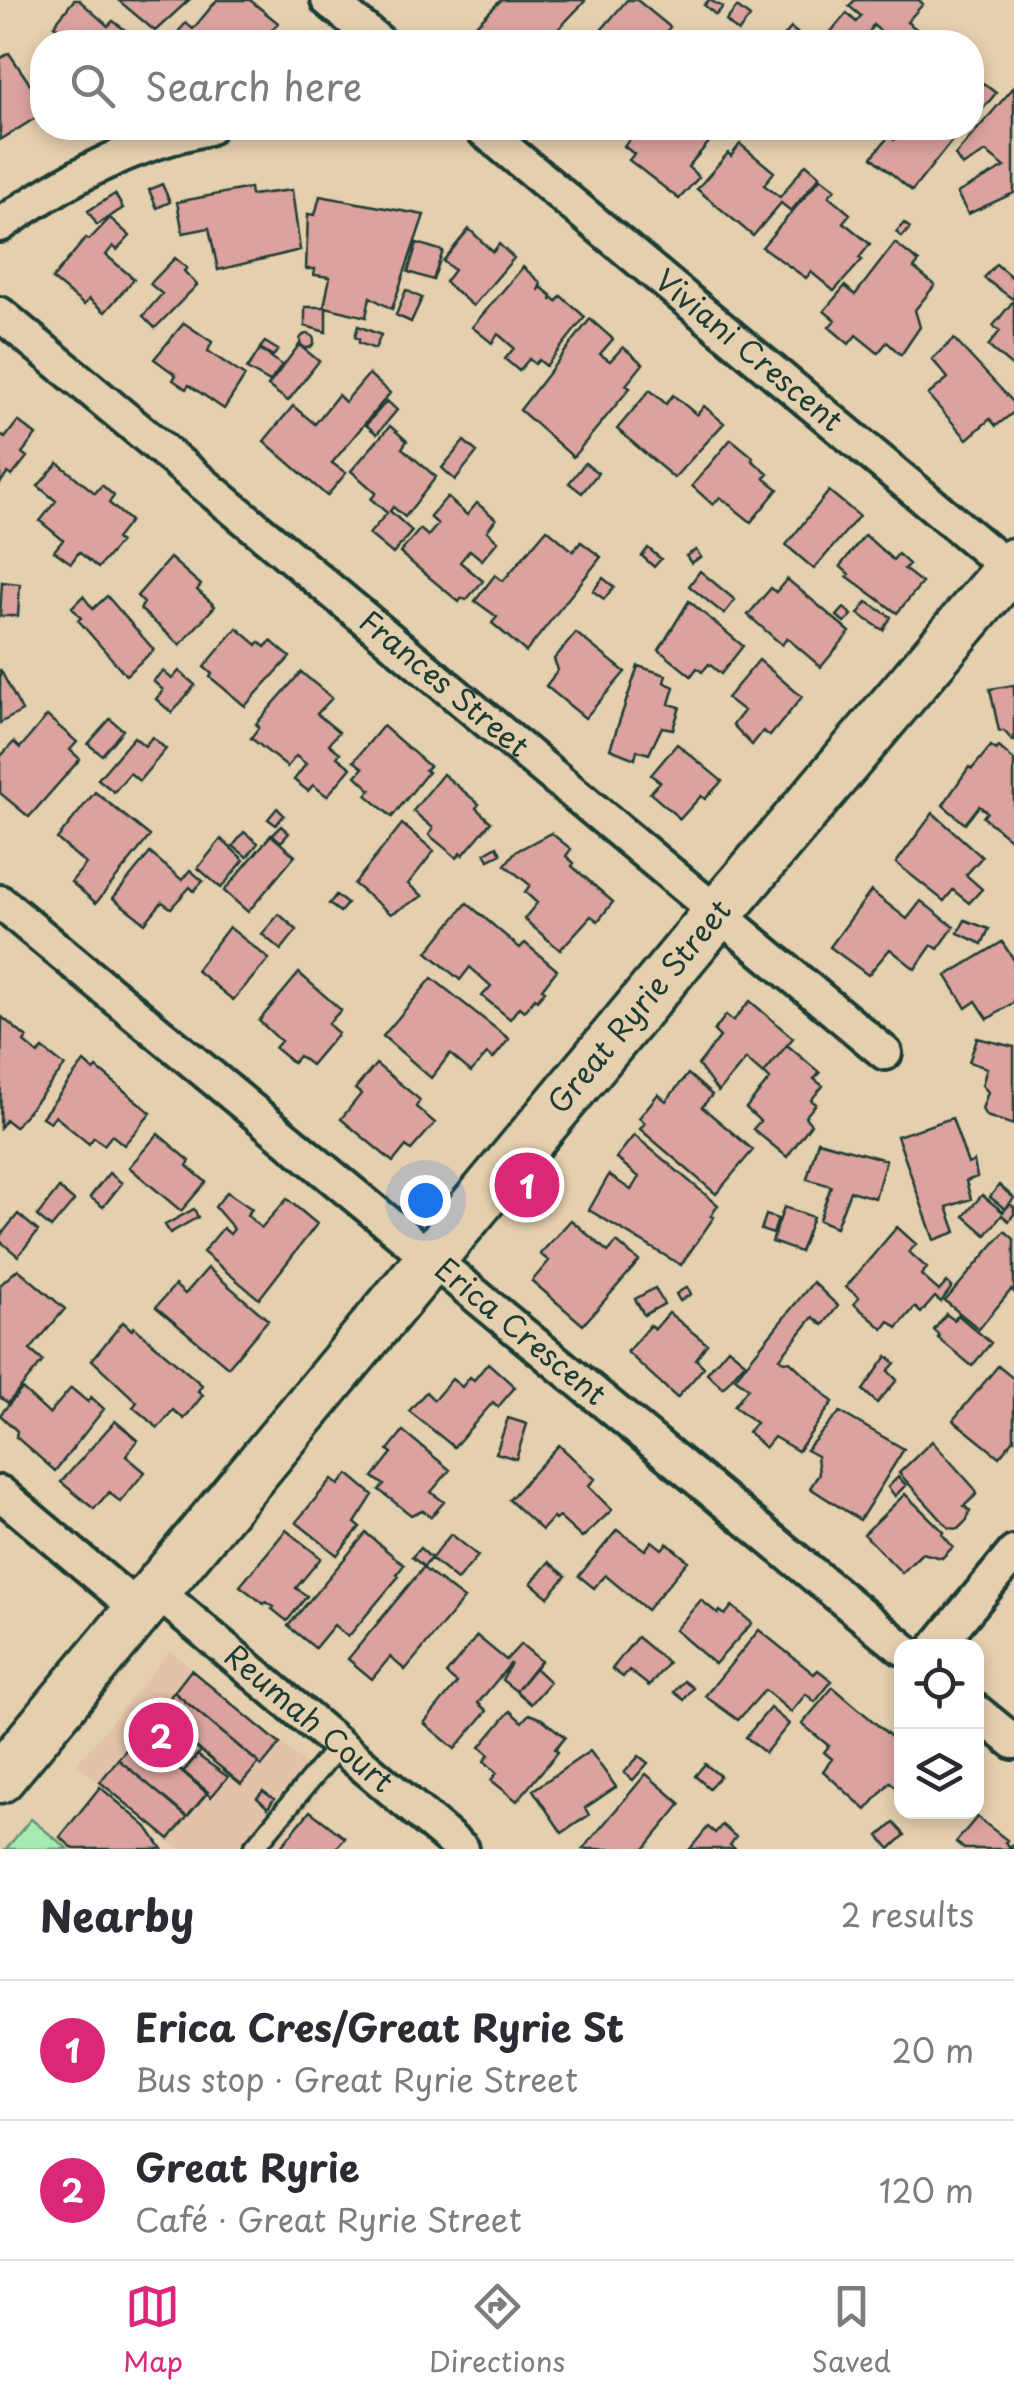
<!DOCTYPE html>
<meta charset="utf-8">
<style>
:root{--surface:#fff;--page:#f7f7f7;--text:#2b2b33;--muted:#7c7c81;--line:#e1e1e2;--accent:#db2777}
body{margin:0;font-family:"Playpen Sans",sans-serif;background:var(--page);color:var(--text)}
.controls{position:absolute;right:30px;bottom:30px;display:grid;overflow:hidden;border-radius:20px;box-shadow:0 5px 15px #0003}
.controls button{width:90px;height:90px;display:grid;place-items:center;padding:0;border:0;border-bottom:2px solid var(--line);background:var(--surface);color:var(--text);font:50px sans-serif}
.you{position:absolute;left:425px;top:1200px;width:35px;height:35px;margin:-25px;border:8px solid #fff;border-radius:50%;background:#1a73e8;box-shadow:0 0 0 15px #1a73e833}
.badge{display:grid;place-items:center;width:65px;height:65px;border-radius:50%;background:var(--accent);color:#fff;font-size:32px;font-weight:700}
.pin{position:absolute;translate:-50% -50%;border:5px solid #fff;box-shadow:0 2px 10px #0006}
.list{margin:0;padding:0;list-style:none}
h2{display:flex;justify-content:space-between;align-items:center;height:130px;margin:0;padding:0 40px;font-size:42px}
h2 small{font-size:32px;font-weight:400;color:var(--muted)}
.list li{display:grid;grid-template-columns:65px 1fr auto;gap:30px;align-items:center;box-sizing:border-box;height:140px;padding:0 40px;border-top:2px solid var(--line)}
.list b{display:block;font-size:38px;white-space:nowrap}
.list p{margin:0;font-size:32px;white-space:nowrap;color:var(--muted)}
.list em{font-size:32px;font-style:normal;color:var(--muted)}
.icon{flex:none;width:55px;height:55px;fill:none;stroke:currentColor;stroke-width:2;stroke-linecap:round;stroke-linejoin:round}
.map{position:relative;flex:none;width:1014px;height:1849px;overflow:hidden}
.search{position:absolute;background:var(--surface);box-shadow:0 5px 15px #0003;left:30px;right:30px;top:30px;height:110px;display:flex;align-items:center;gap:25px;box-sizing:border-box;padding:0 35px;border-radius:40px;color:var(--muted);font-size:38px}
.sheet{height:410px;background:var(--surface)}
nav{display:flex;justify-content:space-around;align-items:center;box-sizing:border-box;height:140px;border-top:2px solid var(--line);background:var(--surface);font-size:28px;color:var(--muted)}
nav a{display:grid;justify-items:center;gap:5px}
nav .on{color:var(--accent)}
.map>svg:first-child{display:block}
.built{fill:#e2c2a9}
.green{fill:#a7eab4;stroke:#639474;stroke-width:2.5}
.building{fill:#dca29e;stroke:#1f3d34;stroke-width:2.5}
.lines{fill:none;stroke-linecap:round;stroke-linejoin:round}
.lane-casing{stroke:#1f3d34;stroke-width:25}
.street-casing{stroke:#1f3d34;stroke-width:40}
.secondary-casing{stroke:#1f3d34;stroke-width:55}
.lane{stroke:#e4cfae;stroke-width:18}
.street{stroke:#e4cfae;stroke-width:32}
.secondary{stroke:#e4cfae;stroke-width:48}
.labels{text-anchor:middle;stroke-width:9;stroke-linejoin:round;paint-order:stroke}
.street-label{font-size:30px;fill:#1f3d34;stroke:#e4cfae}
</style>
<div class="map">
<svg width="1014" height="1849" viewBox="0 0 1014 1849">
<rect width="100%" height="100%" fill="#e4cfae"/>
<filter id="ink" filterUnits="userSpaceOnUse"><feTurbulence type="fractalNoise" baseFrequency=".01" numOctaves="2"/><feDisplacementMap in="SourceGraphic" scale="20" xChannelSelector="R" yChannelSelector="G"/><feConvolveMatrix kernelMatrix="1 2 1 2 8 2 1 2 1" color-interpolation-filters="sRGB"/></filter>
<g filter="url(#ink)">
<path class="built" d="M170,1651L328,1782L273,1849H178L77,1764Z"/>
<path class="green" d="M31,1819L68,1849H6Z"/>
<path class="building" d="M74,0H79L108,26L113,21L141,42H51L61,31L54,25Z
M118,0H189L155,31Z
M217,0H250L278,23L269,33L274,38L270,42H169L186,23L193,29Z
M501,0H584L585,1L546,42L537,35L530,42H490L473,28Z
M627,0H637L670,27L658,42H591Z
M709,0L723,7L716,15L704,5Z
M855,0H919L923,4L907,22L918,30L907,42H893L873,25L864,42H822L847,13L856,22L861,16L849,6Z
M737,7L750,17L738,32L726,21Z
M791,28L808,42H779Z
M949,31L962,42H939Z
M9,53L42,102V114L0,140V59Z
M972,75L996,93L972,122Z
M1014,87V193L968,214L957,193L1005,167L986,152L962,166L955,155Z
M640,128H721L688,167L699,177L679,199L629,160L634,154L624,146Z
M905,128H962L912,191L872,157L889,136L894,140Z
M740,144L774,172L764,185L780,197L806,164L820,176L791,211L781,203L753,236L697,189L728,153L731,156Z
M821,178L835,189L829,196L850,214L843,222L870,244L859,258L862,260L834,291L811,272L806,278L762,247Z
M162,184L170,202L157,208L149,190Z
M250,188L251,195L292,190L300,250L218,270L209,228L183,233L177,202Z
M115,194L123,208L97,225L88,211Z
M320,196L424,215L392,309L370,297L366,317L326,307V332L305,326V307H324L330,277L314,275L315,269H306L308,214L315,215Z
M110,218L130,236L117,250L113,246L106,255L134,279L105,312L89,299L84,305L52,279L86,238L89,240Z
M904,223L910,228L902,237L896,232Z
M469,229L493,252L499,244L514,258L473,306L445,282L454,270L443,261Z
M417,243L443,251L433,280L408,272Z
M895,243L919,262L914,268L935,285L915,310L920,327L901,355L887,342L878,353L856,335L849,344L829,327L835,320L824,311L845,286L855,295Z
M175,258L187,268L184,271L197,285L155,328L143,316L162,294L150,284Z
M996,264L1014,279V368L988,346L1000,331L993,326L1014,300L984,278Z
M523,267L541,283L538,291L541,287L552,296L551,301L553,298L557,301L561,296L585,317L546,366L539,360L535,364L529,359L519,371L505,359L514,348L498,334L492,343L472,327Z
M406,290L422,298L411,322L396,315Z
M590,319L613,339L600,354L610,361L623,347L643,364L626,385L630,388L573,457L520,410Z
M184,323L212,342L208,351L245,376L224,409L189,385L186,389L173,380L176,375L154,359Z
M358,326L381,335L375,349L359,343V339L355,337Z
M300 341a7 7 0 1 1 14 0a7 7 0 1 1-14 0Z
M954,339L1014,403V412L996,426L990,419L967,439L928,395L948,378L932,359Z
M265,342L278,350L273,356L260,348Z
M299,345L319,361L288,401L268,386Z
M260,349L282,365L270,382L247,369Z
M369,374L390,393L332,463L346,473L327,496L264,441L293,406L315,424L338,395L345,402Z
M650,390L666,404L673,395L697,415L704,406L724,423L674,478L617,429Z
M387,401L397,410L377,434L366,425Z
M18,421L36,435L22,453L27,457L12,476L8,473L0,483V434L5,438Z
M390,426L407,441L402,448L436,477L405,517L393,507L390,511L412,531L393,554L369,534L387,513L371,499L376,493L351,471Z
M731,439L753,457L752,460L768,474L764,478L778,489L751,522L720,497L713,505L692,486Z
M464,441L477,452L455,480L442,468Z
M58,463L95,493L102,485L114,496L109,503L130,521L116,539L120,542L98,568L79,552L71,563L54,551L63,540L40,521L56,501L38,486Z
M585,463L598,473L582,493L569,483Z
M829,491L859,516L814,569L786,545Z
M447,497L467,515L477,503L496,519L487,531L498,541L482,560L470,550L460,562L483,581L466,600L462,598L459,602L400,553L420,529L428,536L438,524L430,517Z
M547,529L573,551L581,542L601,557L526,652L492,623L497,617L475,601L495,575L503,581Z
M865,535L893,560L898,554L909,564L904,569L922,583L897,613L847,576L849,574L840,566Z
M648,548L661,559L654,567L642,556Z
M696,550L701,557L691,563L686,556Z
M170,558L201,585L197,590L215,606L180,645L140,609L144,603L137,596Z
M700,571L735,600L724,614L689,586Z
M603,578L614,587L604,599L593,591Z
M787,579L850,632L821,667L787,638L782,645L748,615L771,588L776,592Z
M2,582L20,584L18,616H0Z
M83,596L93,609L107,596L154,650L126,675L78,620L81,618L72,607Z
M689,601L743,646L721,674L709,664L702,672L697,668L691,676L659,650Z
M867,602L891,617L883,630L858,614Z
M844,608L852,615L845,623L837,616Z
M237,628L257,645L259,642L265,647L271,641L290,657L245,706L210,677L212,674L204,667Z
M576,633L625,672L585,718L546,686L558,670L554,659Z
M759,660L802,697L770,736L763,731L752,745L733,725L744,711L727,698Z
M638,666L666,675L664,682L674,687L669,704L680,707L673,729L662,727L649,754L637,750L635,759L610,749Z
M0,669L22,711L0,723Z
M163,671L172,679L179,671L195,685L172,713L156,699L163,690L153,681Z
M301,672L332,698L317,714L339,732L329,744L340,753L337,757L351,768L327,796L313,785L308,791L294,780L306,764L296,756L287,767L251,738L259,727L256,724Z
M1014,685V741H1013L1004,731H999L990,689Z
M47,716L77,742L70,750L80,759L29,817L0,793V757L14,742L20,748Z
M110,719L123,730L102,755L88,744Z
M383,726L429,766L425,770L428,772L392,817L366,795L371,790L356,776L363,768L354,761Z
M134,737L145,746L152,737L166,749L139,781L130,773L114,792L98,779Z
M677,744L722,781L705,799L701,796L680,819L650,793L660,782L651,775Z
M991,746L996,750L999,747L1014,760V842L983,817L987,812L979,806L965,824L943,805L969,767L972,769Z
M443,774L479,804L476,808L491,822L463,855L461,852L457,858L429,835L433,828L413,811Z
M95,792L150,836L96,903L71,882L86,864L57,839Z
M277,808L284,815L276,825L268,819Z
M933,813L982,857L966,875L982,889L969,903L953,890L944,901L896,863Z
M402,824L434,851L408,884L423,896L391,914L354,884Z
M281,826L289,833L281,842L273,835Z
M244,832L258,843L247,857L233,846Z
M551,833L571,849L566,856L574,863L572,866L613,902L598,921L591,916L560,950L524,919L537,903L525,892L530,885L505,865L515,852Z
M271,835L295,856L248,912L224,891Z
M221,839L244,860L221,888L198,868Z
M497,846L501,854L489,860L485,853Z
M150,853L182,880L190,870L203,881L194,891L190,887L171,908L162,902L145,923L113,898Z
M871,891L907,919L921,901L954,927L938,949L932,945L915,969L890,949L868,975L830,947Z
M336,895L347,904L340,912L329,904Z
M467,903L520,948L525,943L557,970L542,989L545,991L537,1000L535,998L524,1011L519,1007L510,1019L482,996L491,986L470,967L460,980L427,952Z
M279,914L297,930L281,950L262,934Z
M965,920L989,929L982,944L958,933Z
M229,927L269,959L233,1000L196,970Z
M1002,942L1014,960V1002L988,1019L976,1001L966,1008L946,976Z
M299,973L341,1010L328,1024L338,1033L311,1065L299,1056L293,1063L275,1048L281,1041L259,1021Z
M432,978L509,1039L493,1059L487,1054L471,1072L450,1054L431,1078L383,1036Z
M750,1001L793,1038L763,1074L746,1059L718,1092L698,1065L720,1037L714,1031L726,1015L733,1021Z
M2,1017L27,1038L24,1042L38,1054L43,1049L65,1066L15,1127L6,1120L0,1128Z
M977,1038L1014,1047V1125L986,1116L982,1109L988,1092L982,1085L987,1068L969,1062Z
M787,1045L820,1073L814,1079L823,1086L811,1100L816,1104L805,1117L811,1124L787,1157L753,1129L760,1121L746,1108L770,1079L764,1073Z
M84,1062L94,1071L97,1068L151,1113L124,1145L112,1135L104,1145L94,1137L89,1144L55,1116L50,1122L42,1117Z
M376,1064L420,1100L416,1107L435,1123L411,1150L406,1146L393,1162L341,1119L361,1094L355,1089Z
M688,1074L712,1095L702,1107L753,1150L716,1194L640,1129L645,1123L639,1118L658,1094L666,1101Z
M952,1118L968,1164L974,1161L977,1177L966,1181L971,1199L947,1207L956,1232L934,1240L897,1136Z
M158,1134L190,1161L187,1166L206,1182L181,1211L129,1167Z
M634,1135L718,1205L711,1216L714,1217L681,1265L589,1210L609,1175L631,1190L639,1177L616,1158Z
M818,1141L886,1160L875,1198L850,1191L836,1227L819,1220L831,1186L807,1179Z
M109,1173L122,1183L103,1207L90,1197Z
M999,1185L1014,1198L1005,1209L990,1197Z
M59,1188L74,1201L51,1228L37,1216Z
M227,1192L252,1209L247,1215L261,1228L287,1199L317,1224L259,1299L203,1252L223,1228L230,1234L234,1229L215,1207Z
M982,1195L1003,1212L1010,1204L1014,1207V1214L1009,1221L1002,1215L986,1235L964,1216Z
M784,1207L813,1217L800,1252L772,1242Z
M194,1209L198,1217L170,1233L165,1225Z
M18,1214L38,1231L18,1256L0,1241V1236Z
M766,1215L778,1219L773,1234L761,1230Z
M571,1220L608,1252L617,1242L639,1261L583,1325L532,1281L549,1261L540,1254Z
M897,1227L916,1244L909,1252L927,1268L921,1275L939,1291L947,1282L952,1287L941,1302L935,1297L921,1313L915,1307L897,1328L889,1321L883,1329L854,1304L859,1297L846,1287Z
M1005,1231L1014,1239V1292L1011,1290L979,1329L945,1301Z
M208,1268L268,1320L228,1367L156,1307L175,1285L185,1294Z
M18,1269L65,1309L30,1350L43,1361L8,1403L0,1397V1285Z
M813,1282L838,1306L823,1325L813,1317L780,1358L785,1362L790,1361L833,1402L798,1451L774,1437L765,1448L748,1432L756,1423L734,1406L748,1388L735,1378Z
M687,1287L691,1294L680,1301L676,1294Z
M655,1288L664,1304L644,1315L635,1299Z
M669,1313L707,1344L696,1359L704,1367L677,1398L627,1352L650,1325L655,1329Z
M946,1314L954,1320L958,1315L991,1343L972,1366L938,1338L940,1336L934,1330Z
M123,1322L132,1330L134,1327L202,1385L198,1391L203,1395L184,1419L173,1410L158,1428L133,1407L137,1402L92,1360Z
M728,1348L745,1362L723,1388L707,1373Z
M887,1356L895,1363L888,1371L897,1380L877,1403L863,1390Z
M488,1363L515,1387L498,1407L493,1402L454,1447L409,1411L426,1392L434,1400L452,1379L462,1387L470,1377L474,1380Z
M998,1366L1014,1379V1439L999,1457L953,1420Z
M71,1388L88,1402L91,1397L104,1409L55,1471L16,1437L17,1431L0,1415L22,1389L49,1414Z
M840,1412L904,1449L860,1520L810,1488L819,1474L817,1456L806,1450Z
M508,1418L527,1424L516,1459L496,1453Z
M115,1421L138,1440L126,1456L145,1472L120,1502L109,1492L94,1509L61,1482Z
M403,1431L450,1470L431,1492L444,1502L431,1517L422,1510L411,1515L379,1490L384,1485L373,1477L392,1453L388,1450Z
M932,1441L974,1488L977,1494L964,1506L970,1511L967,1520L958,1529L949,1528L899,1473Z
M559,1445L595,1479L588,1486L612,1510L582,1538L559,1517L555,1520L553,1518L542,1530L509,1500Z
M348,1474L373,1495L355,1523L360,1527L337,1555L296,1522L332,1479L339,1485Z
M898,1477L906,1485L895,1496L888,1487Z
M905,1494L944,1532L942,1534L953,1547L942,1558L922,1553L902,1573L864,1534Z
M286,1530L321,1558L296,1588L307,1596L287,1621L272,1609L274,1607L266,1602L264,1604L240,1586Z
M617,1530L645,1550L652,1541L662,1549L667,1543L688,1561L647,1610L605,1575L594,1588L579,1576Z
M366,1533L404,1565L397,1574L399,1576L348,1637L334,1625L315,1648L288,1626Z
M451,1534L478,1556L457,1580L431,1559Z
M420,1548L431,1558L424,1567L412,1557Z
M549,1562L566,1576L548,1597L531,1583Z
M423,1568L464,1599L405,1670L390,1657L372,1679L348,1659Z
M701,1600L718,1614L720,1611L725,1615L732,1606L752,1623L715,1664L675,1630Z
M759,1630L814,1674L818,1670L832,1681L815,1702L806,1694L791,1712L765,1690L738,1720L705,1696Z
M477,1636L506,1660L521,1644L541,1661L516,1691L502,1680L511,1663L478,1703L487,1711L455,1749L424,1723L457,1683L446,1674Z
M637,1637L668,1663L649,1686L629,1670L623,1677L612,1669Z
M535,1668L550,1682L531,1704L516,1691Z
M191,1670L280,1744L262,1766L174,1692Z
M684,1681L693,1688L684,1700L674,1692Z
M833,1687L902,1746V1792L890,1782L866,1810L823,1771L832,1759L824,1752L829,1746L802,1724Z
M174,1692L259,1763L241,1784L156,1714Z
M770,1708L789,1724L765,1753L746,1737Z
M510,1711L522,1722L529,1714L542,1719L565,1737L555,1749L558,1752L517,1801L491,1780L497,1773L484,1761L489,1755L480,1747Z
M156,1714L201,1751L183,1772L139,1735Z
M139,1735L208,1792L187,1817L118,1759Z
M590,1751L616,1787L585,1808L589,1815L562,1833L533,1790Z
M197,1755L228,1777L211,1797L183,1772Z
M639,1756L648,1763L633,1780L624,1773Z
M118,1759L187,1817L169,1839L100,1782Z
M705,1764L720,1776L709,1788L695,1776Z
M646,1774L681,1804L644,1849H583Z
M100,1787L147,1827L162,1849H74L60,1837Z
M263,1791L274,1799L268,1808L257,1798Z
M310,1811L345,1838L336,1849H279Z
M977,1817L1007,1840L1005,1842L1010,1847L1014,1843V1849H964L956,1842Z
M894,1823L905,1835L890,1849L879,1836Z
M722,1825L736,1837L730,1845L735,1849H690L708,1827L715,1833Z"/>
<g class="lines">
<g class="lane-casing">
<path id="lane" d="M253,1849L339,1745"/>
</g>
<g class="street-casing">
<g id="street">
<path d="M328,0L379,42"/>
<path id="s1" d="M481,128L1014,573"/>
<path d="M0,225C65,180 130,144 208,128"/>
<path id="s2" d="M0,314L885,1053"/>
<path id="s3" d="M0,902L902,1648"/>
<path d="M0,1493L138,1609"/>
<path id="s4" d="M154,1589L462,1849"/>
<path d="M937,1646L1014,1553"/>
<path d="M976,1711L1014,1742"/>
</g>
</g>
<g class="secondary-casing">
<g id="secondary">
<path id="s5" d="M0,1778L718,913L1014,563"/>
</g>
</g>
<use href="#lane" class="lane"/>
<use href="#street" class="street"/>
<use href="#secondary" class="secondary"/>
</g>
</g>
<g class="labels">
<g class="street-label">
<text dy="10" stroke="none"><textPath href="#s1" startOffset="348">Viviani Crescent</textPath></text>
<text dy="10" stroke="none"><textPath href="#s2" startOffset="578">Frances Street</textPath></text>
<text dy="10" stroke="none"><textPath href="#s5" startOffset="1002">Great Ryrie Street</textPath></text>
<text dy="10" stroke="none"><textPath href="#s3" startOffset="675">Erica Crescent</textPath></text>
<text dy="10" stroke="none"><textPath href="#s4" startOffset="202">Reumah Court</textPath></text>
</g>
</g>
</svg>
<div class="controls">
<button><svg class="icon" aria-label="locate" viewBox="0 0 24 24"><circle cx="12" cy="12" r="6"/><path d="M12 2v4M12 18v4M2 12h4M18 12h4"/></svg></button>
<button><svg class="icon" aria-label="layers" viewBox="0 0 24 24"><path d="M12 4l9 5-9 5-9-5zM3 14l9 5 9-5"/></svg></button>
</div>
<div class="you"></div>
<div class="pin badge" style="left:527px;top:1185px">1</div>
<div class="pin badge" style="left:161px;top:1735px">2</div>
<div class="search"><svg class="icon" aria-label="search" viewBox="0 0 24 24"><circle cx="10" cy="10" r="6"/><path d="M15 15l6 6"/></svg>Search here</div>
</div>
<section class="sheet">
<h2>Nearby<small>2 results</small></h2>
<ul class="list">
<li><span class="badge">1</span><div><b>Erica Cres/Great Ryrie St</b><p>Bus stop · Great Ryrie Street</p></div><em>20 m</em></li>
<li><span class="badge">2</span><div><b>Great Ryrie</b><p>Café · Great Ryrie Street</p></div><em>120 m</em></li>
</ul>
</section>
<nav>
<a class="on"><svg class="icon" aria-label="map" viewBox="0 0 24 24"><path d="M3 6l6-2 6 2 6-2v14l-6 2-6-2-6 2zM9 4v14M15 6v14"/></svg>Map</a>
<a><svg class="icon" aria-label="directions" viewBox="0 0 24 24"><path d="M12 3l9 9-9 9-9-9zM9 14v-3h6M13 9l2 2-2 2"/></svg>Directions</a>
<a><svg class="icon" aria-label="saved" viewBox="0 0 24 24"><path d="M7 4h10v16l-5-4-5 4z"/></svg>Saved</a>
</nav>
